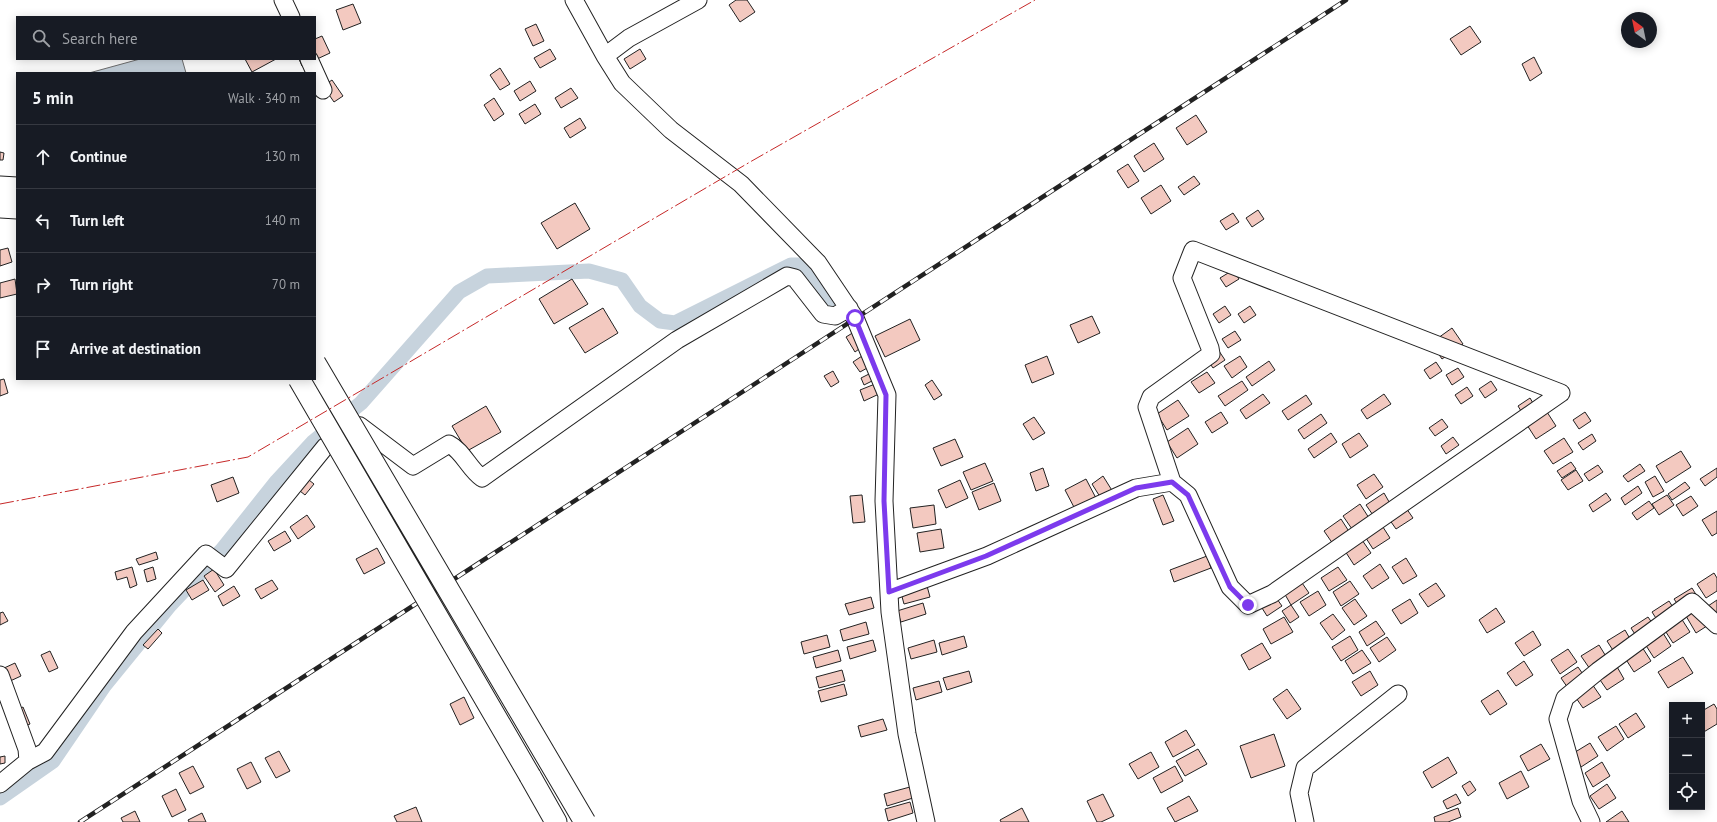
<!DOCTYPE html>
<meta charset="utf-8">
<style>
:root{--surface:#171b24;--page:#242831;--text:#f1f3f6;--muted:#9ea1a6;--line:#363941}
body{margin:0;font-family:"PT Sans",sans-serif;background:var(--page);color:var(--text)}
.controls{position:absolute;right:12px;bottom:12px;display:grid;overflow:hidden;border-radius:0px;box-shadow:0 2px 10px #0003}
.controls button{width:36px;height:36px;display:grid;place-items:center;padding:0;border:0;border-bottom:1px solid var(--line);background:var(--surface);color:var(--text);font:20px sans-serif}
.compass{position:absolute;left:1621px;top:12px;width:36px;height:36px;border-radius:50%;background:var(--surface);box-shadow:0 2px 10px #0003;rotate:327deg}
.stop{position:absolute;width:12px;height:12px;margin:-9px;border:3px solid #7c3aed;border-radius:50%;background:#fff}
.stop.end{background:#7c3aed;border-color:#fff;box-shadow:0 1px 4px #0008}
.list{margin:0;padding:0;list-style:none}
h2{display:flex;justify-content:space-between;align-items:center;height:52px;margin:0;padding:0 16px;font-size:17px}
h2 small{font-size:13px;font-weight:400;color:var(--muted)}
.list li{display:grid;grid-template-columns:26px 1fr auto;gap:12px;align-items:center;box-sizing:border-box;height:64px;padding:0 16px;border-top:1px solid var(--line)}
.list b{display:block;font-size:15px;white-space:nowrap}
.list em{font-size:13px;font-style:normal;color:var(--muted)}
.icon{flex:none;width:22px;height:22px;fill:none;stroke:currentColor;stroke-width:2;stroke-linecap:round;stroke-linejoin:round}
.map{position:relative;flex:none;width:1717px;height:822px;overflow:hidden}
.search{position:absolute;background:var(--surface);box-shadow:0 2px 10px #0003;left:16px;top:16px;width:300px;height:44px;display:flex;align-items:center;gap:10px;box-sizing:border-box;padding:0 14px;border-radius:0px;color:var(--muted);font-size:15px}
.panel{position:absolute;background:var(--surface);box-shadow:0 2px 10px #0003;left:16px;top:72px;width:300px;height:308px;border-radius:0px}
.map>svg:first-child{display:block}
.water{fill:#c7d3dd;stroke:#6f6f6f}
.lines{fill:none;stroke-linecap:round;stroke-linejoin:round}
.canal{stroke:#c7d3dd;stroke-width:15}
.building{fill:#f3c9c0;stroke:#222}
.minor-casing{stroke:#222;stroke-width:19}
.major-casing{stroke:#222;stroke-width:23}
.minor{stroke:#fff;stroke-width:17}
.major{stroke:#fff;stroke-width:21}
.rail-casing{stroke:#222;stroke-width:4.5}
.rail{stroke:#fff;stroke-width:3;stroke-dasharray:9;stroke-linecap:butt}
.major-bridge-casing{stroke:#222;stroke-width:23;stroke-linecap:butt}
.major-bridge{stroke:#fff;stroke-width:21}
.power{stroke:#c62828;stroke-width:1;stroke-dasharray:14 3 2 3;stroke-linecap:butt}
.route{stroke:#7c3aed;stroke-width:5}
</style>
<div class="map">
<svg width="1717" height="822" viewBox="0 0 1717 822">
<rect width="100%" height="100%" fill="#fff"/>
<path class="water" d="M140,59H182L186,73H89Z"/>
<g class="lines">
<path class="canal" d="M0,798L53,761L104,686L170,605L222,550L277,481L313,442L361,403L459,292L487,276L589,271L622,280L640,306L660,321L675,323L791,265H799L833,304"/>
</g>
<path class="building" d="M736,0H747L755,12L740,22L729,5Z
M353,4L361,23L343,30L336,10Z
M536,24L544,41L533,46L525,29Z
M1470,26L1481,42L1461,55L1450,39Z
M322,36L330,53L302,66L299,59H315V39Z
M550,49L556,59L540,68L534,58Z
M640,49L646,59L630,69L624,59Z
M1534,57L1542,73L1530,81L1522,64Z
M245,59H276L252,72Z
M500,68L510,84L500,90L490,75Z
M332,80L343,96L334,102L323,86Z
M530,81L536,91L520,101L514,91Z
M571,88L578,98L561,108L555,98Z
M494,98L504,114L494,121L484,105Z
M535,104L541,114L525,124L519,114Z
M1196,115L1207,132L1187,145L1176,128Z
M580,118L586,128L570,138L564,128Z
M1154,143L1164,159L1144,172L1134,156Z
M0,152L4,153L3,160H0Z
M1128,164L1139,181L1128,188L1117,171Z
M1194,176L1200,184L1184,195L1178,187Z
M1161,185L1171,201L1151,214L1141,198Z
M575,203L590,229L557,249L541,223Z
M1258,210L1264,219L1252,227L1246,218Z
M1233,213L1239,222L1226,230L1220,221Z
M8,248L12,262L0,266V250Z
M1233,270L1239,279L1226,287L1220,278Z
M15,279L17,294L0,298V283Z
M572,279L588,304L554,324L539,299Z
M1225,306L1231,315L1219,323L1213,314Z
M1250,306L1256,315L1244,323L1238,314Z
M603,308L618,333L585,353L569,328Z
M1092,316L1100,333L1078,343L1070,325Z
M910,319L920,340L885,357L875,336Z
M1452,328L1463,344L1442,359L1431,343Z
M1235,331L1241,340L1228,348L1222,339Z
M854,332L863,346L855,352L846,337Z
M1219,351L1225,360L1213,368L1207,359Z
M862,356L869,367L860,372L853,362Z
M1047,356L1054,374L1032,383L1025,365Z
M1240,356L1247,367L1232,378L1224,366Z
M1269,361L1275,370L1252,386L1246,377Z
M1436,362L1442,371L1430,379L1424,370Z
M1458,368L1464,377L1452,385L1446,375Z
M833,371L839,382L831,387L824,376Z
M1207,372L1215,383L1199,393L1191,382Z
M871,373L874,380L864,385L861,378Z
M4,379L8,393L0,396V380Z
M932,380L942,395L934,400L925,385Z
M1242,381L1248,390L1225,406L1218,396Z
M1491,381L1497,390L1485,398L1479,389Z
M875,384L879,394L864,401L860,390Z
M1467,387L1473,396L1461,404L1455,395Z
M1263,394L1270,403L1246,419L1240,410Z
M1384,394L1391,404L1367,419L1361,410Z
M1306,395L1312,404L1288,420L1282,411Z
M1530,398L1536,408L1524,416L1518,406Z
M1178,400L1189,416L1167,430L1157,414Z
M486,406L501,432L467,451L452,426Z
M1221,412L1228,423L1212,433L1205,422Z
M1547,412L1556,426L1536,439L1527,425Z
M1585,412L1591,421L1579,429L1573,420Z
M1321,414L1327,423L1304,439L1298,430Z
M1034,417L1045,433L1033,440L1023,424Z
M1442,419L1448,427L1435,436L1429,428Z
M1188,428L1198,444L1177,458L1167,442Z
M1331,433L1337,442L1314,458L1308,449Z
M1359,433L1368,446L1350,458L1342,444Z
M1592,434L1596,441L1583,450L1578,443Z
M1453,437L1459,445L1446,454L1441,446Z
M1564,438L1573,452L1553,464L1544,451Z
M955,439L963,457L941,466L933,448Z
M1681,451L1691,467L1666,483L1656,466Z
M1571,462L1576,469L1562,478L1557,471Z
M985,463L993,481L971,490L963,472Z
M1640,464L1645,471L1628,482L1623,476Z
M1598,465L1603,472L1589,481L1584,474Z
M1043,468L1049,486L1036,491L1030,473Z
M1717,468V477L1705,486L1700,479Z
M1576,470L1583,481L1568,490L1561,480Z
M1374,474L1383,487L1366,499L1357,485Z
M1103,476L1113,492L1102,500L1092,484Z
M1655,476L1664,491L1653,497L1645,482Z
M233,477L239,493L217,502L211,485Z
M1086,479L1097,500L1076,511L1065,490Z
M309,480L314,484L305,495L300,491Z
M960,480L968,498L946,508L938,490Z
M1685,482L1690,488L1672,500L1668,494Z
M994,483L1001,501L979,510L972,492Z
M1638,486L1642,493L1625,505L1621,498Z
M1384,493L1392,507L1375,518L1366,505Z
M1606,493L1611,500L1593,512L1589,505Z
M862,495L865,522L853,523L850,496Z
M1163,495L1174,521L1163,525L1153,499Z
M1667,495L1674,505L1659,515L1652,504Z
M1691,496L1698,506L1683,516L1676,505Z
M1649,501L1654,508L1637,520L1632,513Z
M1360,504L1369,518L1352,529L1343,516Z
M934,505L936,524L913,528L910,508Z
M1404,505L1413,518L1396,529L1387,516Z
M1717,511V533L1712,536L1702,520Z
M307,515L315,527L298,539L290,527Z
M1341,519L1350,533L1333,544L1324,531Z
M1381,524L1390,538L1373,549L1364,535Z
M941,529L944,548L920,552L917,533Z
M285,531L291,541L274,551L268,541Z
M1362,540L1371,553L1354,565L1345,551Z
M377,548L385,563L364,574L356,559Z
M156,552L158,559L139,565L136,559Z
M1207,556L1211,568L1174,582L1170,570Z
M1406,558L1417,576L1403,584L1392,567Z
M1380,564L1389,578L1372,589L1363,576Z
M132,567L137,585L130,588L127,577L117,580L115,572Z
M153,567L156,579L147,582L144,570Z
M1338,567L1347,580L1329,591L1321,578Z
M214,569L224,585L215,592L204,576Z
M1714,573L1717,578V591L1706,598L1697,584Z
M203,580L209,590L192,600L186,590Z
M272,580L278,589L261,599L255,589Z
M1300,580L1309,593L1291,605L1283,591Z
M1350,581L1359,594L1341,606L1333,592Z
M1436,583L1445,596L1428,607L1419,594Z
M234,586L240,596L223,606L218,596Z
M927,586L930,597L904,604L901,593Z
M1692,588L1700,601L1683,612L1674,599Z
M1318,591L1326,605L1309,616L1300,602Z
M871,597L874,608L849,615L845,604Z
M1277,599L1282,606L1267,616L1262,608Z
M1355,599L1367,616L1354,625L1342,608Z
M1410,599L1418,613L1401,624L1392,610Z
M1717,600V624L1705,608Z
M1669,601L1678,615L1661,626L1652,612Z
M923,603L926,614L901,622L897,611Z
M1291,605L1299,617L1290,623L1282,611Z
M1699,607L1710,624L1696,633L1686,616Z
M1496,608L1505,622L1487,633L1479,620Z
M3,612L8,621L0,625V613Z
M1333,614L1345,630L1332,640L1320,623Z
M1284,617L1293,632L1271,644L1263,629Z
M1648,617L1657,630L1640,642L1631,628Z
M1681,618L1690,632L1673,643L1664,629Z
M1376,621L1385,634L1367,646L1359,632Z
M866,622L869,634L843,641L840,630Z
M158,629L162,633L148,649L143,645Z
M1625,630L1633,644L1616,655L1607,641Z
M1533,631L1541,645L1524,656L1515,643Z
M1663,633L1671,646L1654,658L1645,644Z
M827,635L830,647L804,654L801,642Z
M964,636L967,647L942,655L939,643Z
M1350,636L1358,650L1341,661L1332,647Z
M1387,637L1396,650L1379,662L1370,648Z
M873,640L876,651L850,659L847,647Z
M934,640L937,652L911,659L908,648Z
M1262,643L1271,658L1249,670L1241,655Z
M1599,645L1607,658L1590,669L1581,656Z
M1642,647L1651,661L1634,672L1625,658Z
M1568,649L1577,662L1560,674L1551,660Z
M838,650L841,661L816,668L813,657Z
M1362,650L1371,663L1353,674L1345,661Z
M50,651L58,668L49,672L41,655Z
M1683,657L1693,673L1668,688L1658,672Z
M1524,661L1533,675L1516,686L1507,673Z
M15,663L21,676L8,682L2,669Z
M1616,665L1624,679L1607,690L1598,677Z
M1578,667L1587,680L1570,691L1561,678Z
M842,670L845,681L819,688L816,677Z
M969,671L972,682L947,690L943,678Z
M1370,671L1378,685L1361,696L1352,682Z
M939,681L942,692L916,700L913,688Z
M844,684L847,695L821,702L818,691Z
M1592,684L1601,697L1583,708L1574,695Z
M1287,689L1301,709L1287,719L1273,699Z
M1498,690L1507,704L1490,715L1481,701Z
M464,697L474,718L460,725L450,704Z
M1714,704L1717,709V724L1702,733V711Z
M23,707L30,724L21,728L14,711Z
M1636,713L1645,727L1628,738L1619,724Z
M883,719L887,730L861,737L858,726Z
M1616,726L1624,739L1607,751L1598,737Z
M1186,730L1195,745L1173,757L1165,742Z
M1274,734L1285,766L1251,778L1240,746Z
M1590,743L1598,756L1581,767L1572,754Z
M1541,744L1550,759L1528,771L1520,756Z
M1198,749L1207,764L1185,776L1176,761Z
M279,751L290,771L276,778L265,758Z
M1151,752L1159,767L1138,779L1129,764Z
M5,756V763L0,764V757Z
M1448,757L1457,773L1432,788L1423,772Z
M251,762L261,782L247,789L237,769Z
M1602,762L1610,776L1593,787L1585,773Z
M193,766L204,787L190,794L179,773Z
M1175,766L1183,781L1161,793L1153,778Z
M1521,771L1529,787L1507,799L1499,783Z
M1470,781L1476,790L1468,796L1462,786Z
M1607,784L1616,798L1599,809L1590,796Z
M910,787L913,798L887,806L884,794Z
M176,789L186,810L172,817L162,796Z
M1103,794L1114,816L1101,822H1097L1087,801Z
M1456,794L1461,803L1447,809L1443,801Z
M1189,796L1198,811L1175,822L1167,808Z
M910,802L913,813L888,821L885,809Z
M416,807L422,822H397L394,816Z
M1022,808L1029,822H1001L1000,820Z
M1458,808L1461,817L1448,822H1435L1434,817Z
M135,811L140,822H123L121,818Z
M1622,811L1629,822H1606Z
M202,813L206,822H189L188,820Z"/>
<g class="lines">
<g class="minor-casing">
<path id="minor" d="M283,0L291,17
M574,0L605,56L622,83L671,130L741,184L818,263L855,318L887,395L884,501L890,612L907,734L926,822
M605,56L629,38L698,0
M309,59L323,90
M1172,482L1147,407L1151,397L1211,354L1210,348L1182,278L1193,250L1561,393
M889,592L987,556L1136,488L1172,482L1188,495L1230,587L1248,605L1272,594L1561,393
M0,675L27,749L28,761L0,784
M28,761L45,752L134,632L206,554L226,569L325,447L360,426L413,466L449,444C463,451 469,469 482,478L677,340L787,276L795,278L823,314L835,316L849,308
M1305,822L1299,793L1305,768L1398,694
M1591,822L1581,801L1558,719L1565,698L1598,671L1692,602L1717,625"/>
</g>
<g class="major-casing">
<path id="major" d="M0,187L17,188
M0,207L17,208
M530,776L556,822"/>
</g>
<use href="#minor" class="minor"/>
<use href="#major" class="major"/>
<g class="rail-casing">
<path id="rail" d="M80,822L1346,0"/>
</g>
<use href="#rail" class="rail"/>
<g class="major-bridge-casing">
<path id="major-bridge" d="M315,363L585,822
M299,379L530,776"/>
</g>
<use href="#major-bridge" class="major-bridge"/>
<path class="power" d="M0,504L248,457L750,162L1035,0"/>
</g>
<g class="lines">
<path class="route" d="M855,318L886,395L884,501L889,592L986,556L1136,488L1172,482L1188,495L1230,587L1248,605"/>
</g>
</svg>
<div class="controls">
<button>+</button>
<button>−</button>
<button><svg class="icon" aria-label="locate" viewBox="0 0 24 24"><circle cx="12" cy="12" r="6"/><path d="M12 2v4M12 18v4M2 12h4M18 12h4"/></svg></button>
</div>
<svg class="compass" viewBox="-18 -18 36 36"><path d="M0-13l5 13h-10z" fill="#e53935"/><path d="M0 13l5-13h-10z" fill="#9ea1a6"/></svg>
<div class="stop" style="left:855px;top:318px"></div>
<div class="stop end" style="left:1248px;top:605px"></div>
<div class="search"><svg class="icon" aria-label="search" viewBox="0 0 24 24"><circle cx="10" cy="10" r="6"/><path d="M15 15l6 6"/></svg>Search here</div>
<section class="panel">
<h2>5 min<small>Walk · 340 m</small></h2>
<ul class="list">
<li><svg class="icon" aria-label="ahead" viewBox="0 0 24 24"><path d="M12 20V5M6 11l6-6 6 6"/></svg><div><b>Continue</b></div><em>130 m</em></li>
<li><svg class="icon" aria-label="left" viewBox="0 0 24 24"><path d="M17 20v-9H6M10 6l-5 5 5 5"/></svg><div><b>Turn left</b></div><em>140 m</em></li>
<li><svg class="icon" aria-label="right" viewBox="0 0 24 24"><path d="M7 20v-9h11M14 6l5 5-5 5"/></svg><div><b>Turn right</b></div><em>70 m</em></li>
<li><svg class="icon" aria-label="arrive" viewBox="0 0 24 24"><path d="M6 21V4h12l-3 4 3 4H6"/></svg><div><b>Arrive at destination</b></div></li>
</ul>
</section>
</div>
